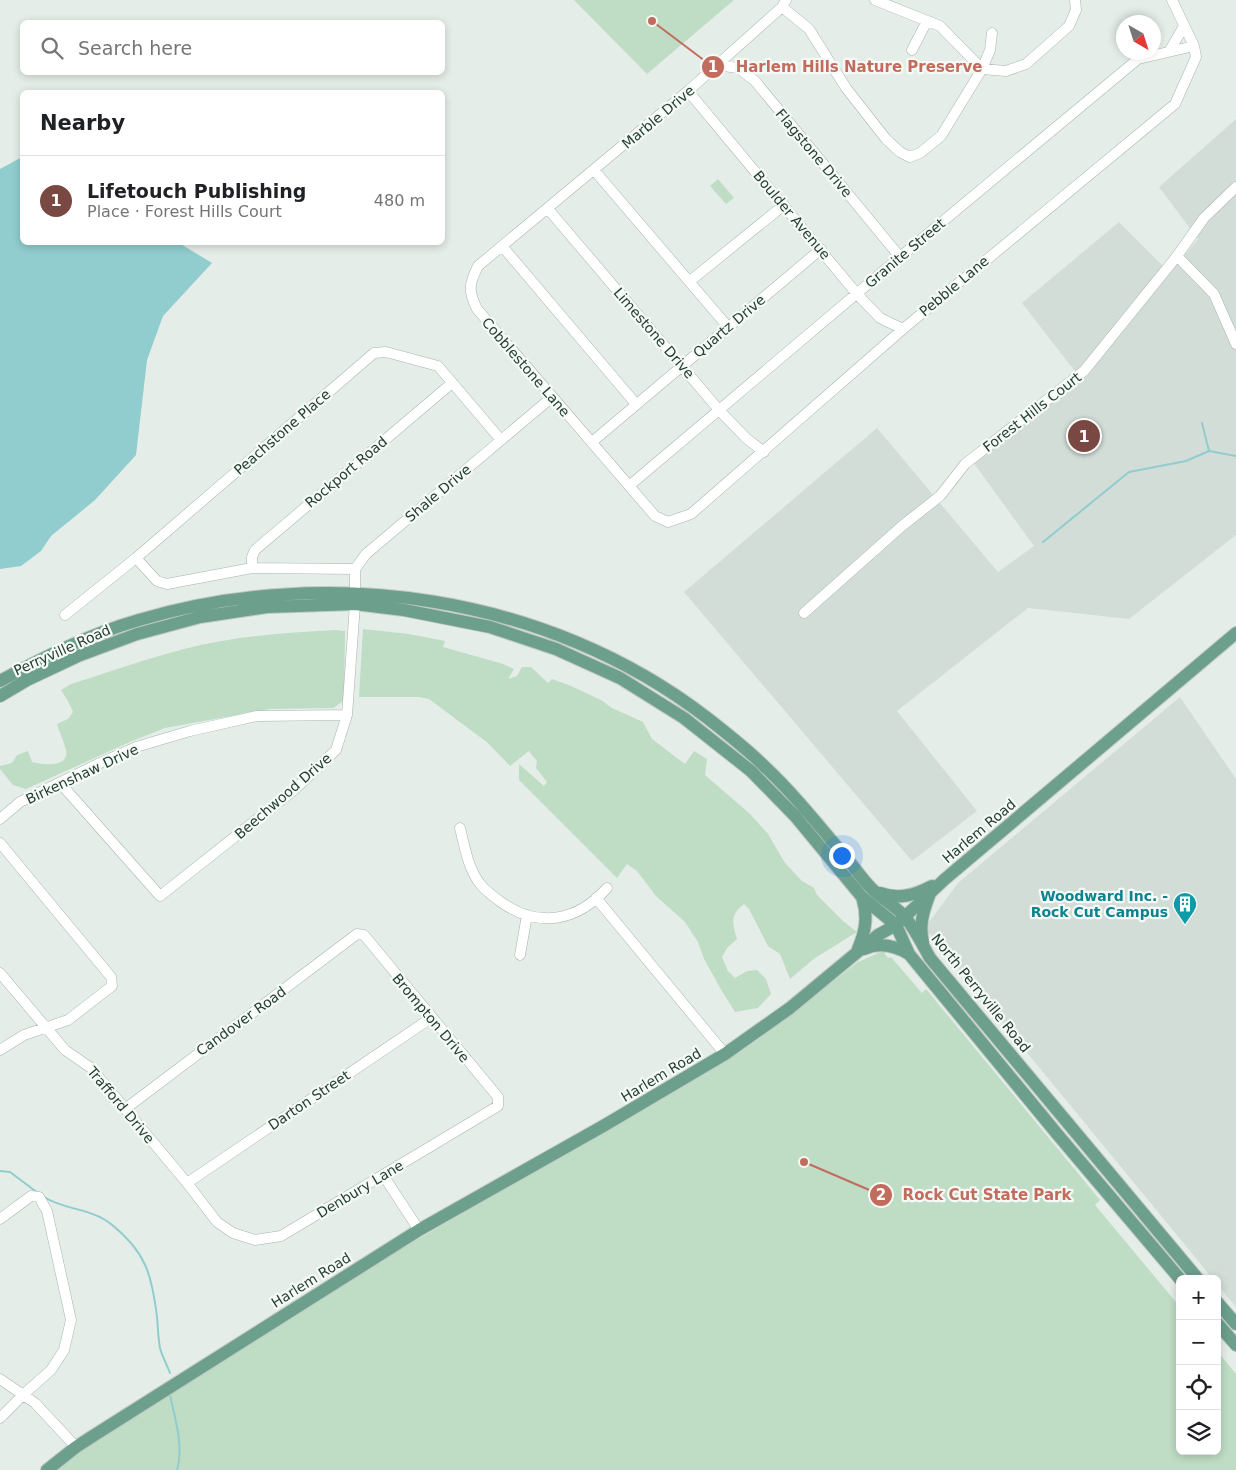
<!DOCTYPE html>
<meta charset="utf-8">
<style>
:root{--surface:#fff;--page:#f2f2f2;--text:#202124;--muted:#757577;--line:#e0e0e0;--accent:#7a4842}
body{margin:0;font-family:"DejaVu Sans",sans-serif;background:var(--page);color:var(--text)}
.controls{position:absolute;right:15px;bottom:15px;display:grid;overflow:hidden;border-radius:8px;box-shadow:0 2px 8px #0003}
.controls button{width:45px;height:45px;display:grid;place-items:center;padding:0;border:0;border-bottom:1px solid var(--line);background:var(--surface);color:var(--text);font:25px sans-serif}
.compass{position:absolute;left:1116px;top:15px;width:45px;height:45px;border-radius:50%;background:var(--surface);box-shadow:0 2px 8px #0003;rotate:141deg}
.you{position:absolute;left:841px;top:855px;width:18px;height:18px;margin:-12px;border:4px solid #fff;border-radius:50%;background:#1a73e8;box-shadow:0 0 0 8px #1a73e833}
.badge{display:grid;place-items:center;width:32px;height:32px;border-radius:50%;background:var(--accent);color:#fff;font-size:16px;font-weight:700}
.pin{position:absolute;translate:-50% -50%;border:2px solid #fff;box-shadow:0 1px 5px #0006}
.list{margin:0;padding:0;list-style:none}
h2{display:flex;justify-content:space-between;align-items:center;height:65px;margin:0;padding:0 20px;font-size:21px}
h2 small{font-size:16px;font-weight:400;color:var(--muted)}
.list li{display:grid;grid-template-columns:32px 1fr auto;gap:15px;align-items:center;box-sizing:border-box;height:90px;padding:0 20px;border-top:1px solid var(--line)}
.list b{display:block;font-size:19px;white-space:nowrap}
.list p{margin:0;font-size:16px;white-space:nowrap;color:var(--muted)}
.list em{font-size:16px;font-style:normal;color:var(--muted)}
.icon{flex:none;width:28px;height:28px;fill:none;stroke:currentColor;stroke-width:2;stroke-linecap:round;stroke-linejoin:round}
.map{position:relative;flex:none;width:1236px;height:1470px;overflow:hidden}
.search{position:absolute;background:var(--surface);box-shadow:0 2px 8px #0003;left:20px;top:20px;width:425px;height:55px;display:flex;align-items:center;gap:12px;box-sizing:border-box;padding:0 18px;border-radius:8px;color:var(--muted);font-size:19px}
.panel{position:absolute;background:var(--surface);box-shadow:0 2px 8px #0003;left:20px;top:90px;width:425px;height:155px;border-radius:8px}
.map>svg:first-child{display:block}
.built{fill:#d3ddd7}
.green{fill:#bfdcc4}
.water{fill:#91ccce}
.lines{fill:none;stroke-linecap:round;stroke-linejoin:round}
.stream{stroke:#91ccce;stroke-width:2}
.minor-casing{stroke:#a8b5ae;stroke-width:11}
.major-casing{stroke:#c2c9c6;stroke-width:14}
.minor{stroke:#fff;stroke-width:10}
.major{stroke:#6c9f8c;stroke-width:12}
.labels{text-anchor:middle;stroke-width:4.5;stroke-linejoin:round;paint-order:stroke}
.street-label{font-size:14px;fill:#253e34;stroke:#f5faf7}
.culture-label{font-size:14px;font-weight:bold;fill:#0d838f;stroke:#f5faf7;text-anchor:end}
.leader{fill:none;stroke:#c26c5d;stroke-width:2}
.callout-dot{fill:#c26c5d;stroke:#f5faf7;stroke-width:2}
.mark-label{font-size:15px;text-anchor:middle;font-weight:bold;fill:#fff}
.callout-label{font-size:15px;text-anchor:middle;font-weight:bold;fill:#c26c5d;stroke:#f5faf7;stroke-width:4.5;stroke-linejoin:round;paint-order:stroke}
</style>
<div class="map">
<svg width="1236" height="1470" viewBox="0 0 1236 1470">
<rect width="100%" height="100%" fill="#e5ede8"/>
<path class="built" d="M1236,119V535L1129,619L1028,608L897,711L977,811L912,861L684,592L877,428L998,572L1034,546L973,462L1080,378L1022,303L1119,222L1170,273L1198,239L1159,187Z
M1180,697L1236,779V1307L1217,1284V1279H1213L928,932L929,922L958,883Z"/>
<path class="green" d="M574,0H734L647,74Z
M718,179L734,198L726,204L710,186Z
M363,629L409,634L445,641L443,647L503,664L514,669L508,679L517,676L522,667H531L548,683L552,679L571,686L601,700L612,708L643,722L652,739L685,764L694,751L707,759L705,775L750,814L768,834L785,863L802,881L814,888L817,895L843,921L857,932L815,958L790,979L780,954L768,946L749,909L744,904C730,914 732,924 737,939L727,948L722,957L728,971L735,978L747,971L757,970L766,979L771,994L758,1008L735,1012L723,993L704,959L698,942L685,922L656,896L637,871L627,864L617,878L519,780V764L544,786L547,782L536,768L537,761L529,751L510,766L488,743L429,699L419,697H359Z
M335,630L345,631L344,699L342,702L333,708L270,709L165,728L132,741L26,789L13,785L0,769V766L12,763L17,755L28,751L32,762C42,765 70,768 66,750C64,741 59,732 57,724L68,719L73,712L68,701L61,690L71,684C109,672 146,659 184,649C234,636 284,633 335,630Z
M883,951L888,958L891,957L922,993L926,989L1100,1200L1095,1205L1180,1307V1451H1217V1351L1236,1374V1470H57L67,1460L343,1283L756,1041L858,962Z"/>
<path class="water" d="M22,157V242L179,243L212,263L163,316L147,360L136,455L95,500L51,536L41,551L21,566L0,569V169Z"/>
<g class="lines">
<path class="stream" d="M1202,423L1209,451
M1043,542L1129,472L1186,461L1209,451L1236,456
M0,1171L10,1172L38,1193
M44,1197C64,1210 91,1208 111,1224C146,1252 152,1275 157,1317C158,1327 158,1338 160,1348C162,1356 167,1365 170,1373
M170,1395C175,1419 184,1446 177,1470"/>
<g class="minor-casing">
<path id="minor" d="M786,0L782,7L688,91L478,266C469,284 468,291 477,309L655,516L668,522L691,514L903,329L1175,104L1196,57L1194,46L1172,0
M875,0L940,26L982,69L990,50L992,33
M782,7L809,29L846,88L886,139L900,152L910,157L920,153L941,136L982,69L1006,71L1026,64L1069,26L1076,10L1075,0
M912,50L927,21
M1170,50L1184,26
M717,65L738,68L755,81L900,257
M688,91L857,294L880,318L903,329
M594,170L728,327
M548,209L719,410L746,438L764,452
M502,246L636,404
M1177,256L1214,294L1236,344
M690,281L784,205
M592,442L821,249
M629,486L900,257L1138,59L1194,46
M136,558L157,581L167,584L252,568L355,569
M252,568V557L255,550L452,383
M804,613L902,526L940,496L965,464L1084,371L1177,256L1204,218L1236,187
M65,615L136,558L374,353L386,352L438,366L501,440
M61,784L160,896L294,790L336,750L347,715L355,604V569L366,554L551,398
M0,819L20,802L100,763L136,747L190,731L257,716L347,715
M460,828C465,848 468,869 481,885C487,892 494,897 501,902C538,929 578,921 607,888
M0,843L111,977L112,986L68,1020L24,1035L0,1050
M596,898L725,1054
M520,955L527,915
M0,973L65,1050L91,1068L187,1183L217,1222L233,1233L255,1240L281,1236L498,1106V1097L364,935L357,934L125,1109
M383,1175L419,1230
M187,1183L431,1018
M0,1219L31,1196L39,1197L47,1211L71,1320L64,1350L51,1370L24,1394L0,1418
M0,1379L35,1403L76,1447"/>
</g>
<g class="major-casing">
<path id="major" d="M0,681C44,657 90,634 139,620C328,564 547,595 706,717C725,732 746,748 764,766C794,794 820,827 847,859C855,868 862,879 871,888C881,898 895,906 904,916C914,927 922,944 930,958L1198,1279
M0,696L27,680L78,656L137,634L200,617L267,607L355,604L404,610L490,627L556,649L620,678L684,718L751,771L795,816L862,897L896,925L909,954L1058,1135L1180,1279
M880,893C899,900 915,895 932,886
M923,942C919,925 923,912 929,896
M858,949C866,930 868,916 862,897
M864,949C879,942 894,945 909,954
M1217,1302L1236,1324
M1217,1323L1236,1345
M47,1470L76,1447L93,1436L419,1230L605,1125L725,1054L790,1008L878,935L896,925L945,879L1236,633"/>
</g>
<use href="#minor" class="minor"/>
<use href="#major" class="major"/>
</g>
<defs>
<g id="building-pin" transform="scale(1.25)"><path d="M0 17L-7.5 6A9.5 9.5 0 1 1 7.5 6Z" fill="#0f9aa8" stroke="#f5faf7"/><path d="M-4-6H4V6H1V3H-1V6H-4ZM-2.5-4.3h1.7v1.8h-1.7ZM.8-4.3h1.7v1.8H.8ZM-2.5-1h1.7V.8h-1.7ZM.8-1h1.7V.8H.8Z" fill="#fff"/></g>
</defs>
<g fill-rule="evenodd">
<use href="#building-pin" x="1185" y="904"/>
</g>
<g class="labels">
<g class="street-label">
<text transform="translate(658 117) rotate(-40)" y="5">Marble Drive</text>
<text transform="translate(814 153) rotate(50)" y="5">Flagstone Drive</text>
<text transform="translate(792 215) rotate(50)" y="5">Boulder Avenue</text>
<text transform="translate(905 253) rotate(-40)" y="5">Granite Street</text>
<text transform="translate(954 286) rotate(-40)" y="5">Pebble Lane</text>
<text transform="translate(729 326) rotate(-40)" y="5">Quartz Drive</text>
<text transform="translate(654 333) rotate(49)" y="5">Limestone Drive</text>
<text transform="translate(526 367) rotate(49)" y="5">Cobblestone Lane</text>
<text transform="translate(1032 412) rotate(-38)" y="5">Forest Hills Court</text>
<text transform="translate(282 432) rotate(-41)" y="5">Peachstone Place</text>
<text transform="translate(346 472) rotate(-40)" y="5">Rockport Road</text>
<text transform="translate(438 493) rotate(-40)" y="5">Shale Drive</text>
<text transform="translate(62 650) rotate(-24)" y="5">Perryville Road</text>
<text transform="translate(82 774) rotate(-25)" y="5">Birkenshaw Drive</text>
<text transform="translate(283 796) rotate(-41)" y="5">Beechwood Drive</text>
<text transform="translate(979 831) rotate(-40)" y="5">Harlem Road</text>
<text transform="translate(981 993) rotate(51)" y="5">North Perryville Road</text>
<text transform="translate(431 1018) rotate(50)" y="5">Brompton Drive</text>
<text transform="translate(241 1021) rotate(-36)" y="5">Candover Road</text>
<text transform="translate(661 1075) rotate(-31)" y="5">Harlem Road</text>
<text transform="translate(309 1100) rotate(-34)" y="5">Darton Street</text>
<text transform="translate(121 1105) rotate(50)" y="5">Trafford Drive</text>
<text transform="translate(360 1189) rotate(-31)" y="5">Denbury Lane</text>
<text transform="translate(311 1280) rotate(-32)" y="5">Harlem Road</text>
</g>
<g class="culture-label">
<text x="1168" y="901">Woodward Inc. -<tspan x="1168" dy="16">Rock Cut Campus</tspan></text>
</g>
</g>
<path class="leader" d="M652 21L713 67M804 1162L881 1195"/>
<g class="callout-dot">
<circle cx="652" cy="21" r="5"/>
<circle cx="804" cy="1162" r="5"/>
<circle cx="713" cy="67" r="12"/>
<circle cx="881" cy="1195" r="12"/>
</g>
<g class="mark-label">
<text x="713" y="72">1</text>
<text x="881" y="1200">2</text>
</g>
<g class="callout-label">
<text x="859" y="72">Harlem Hills Nature Preserve</text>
<text x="987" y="1200">Rock Cut State Park</text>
</g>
</svg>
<div class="controls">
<button>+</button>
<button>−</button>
<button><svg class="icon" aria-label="locate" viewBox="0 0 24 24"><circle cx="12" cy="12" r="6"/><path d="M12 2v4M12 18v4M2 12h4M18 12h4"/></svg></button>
<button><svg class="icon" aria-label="layers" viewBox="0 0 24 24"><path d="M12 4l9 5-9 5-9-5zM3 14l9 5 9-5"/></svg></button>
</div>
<svg class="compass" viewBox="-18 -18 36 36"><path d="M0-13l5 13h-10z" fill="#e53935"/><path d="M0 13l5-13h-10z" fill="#757577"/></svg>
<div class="you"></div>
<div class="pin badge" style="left:1084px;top:436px">1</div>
<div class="search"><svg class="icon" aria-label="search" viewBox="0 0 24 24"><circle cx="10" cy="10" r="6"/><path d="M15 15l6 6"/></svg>Search here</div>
<section class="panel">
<h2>Nearby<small></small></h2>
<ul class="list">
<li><span class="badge">1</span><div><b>Lifetouch Publishing</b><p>Place · Forest Hills Court</p></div><em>480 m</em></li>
</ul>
</section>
</div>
